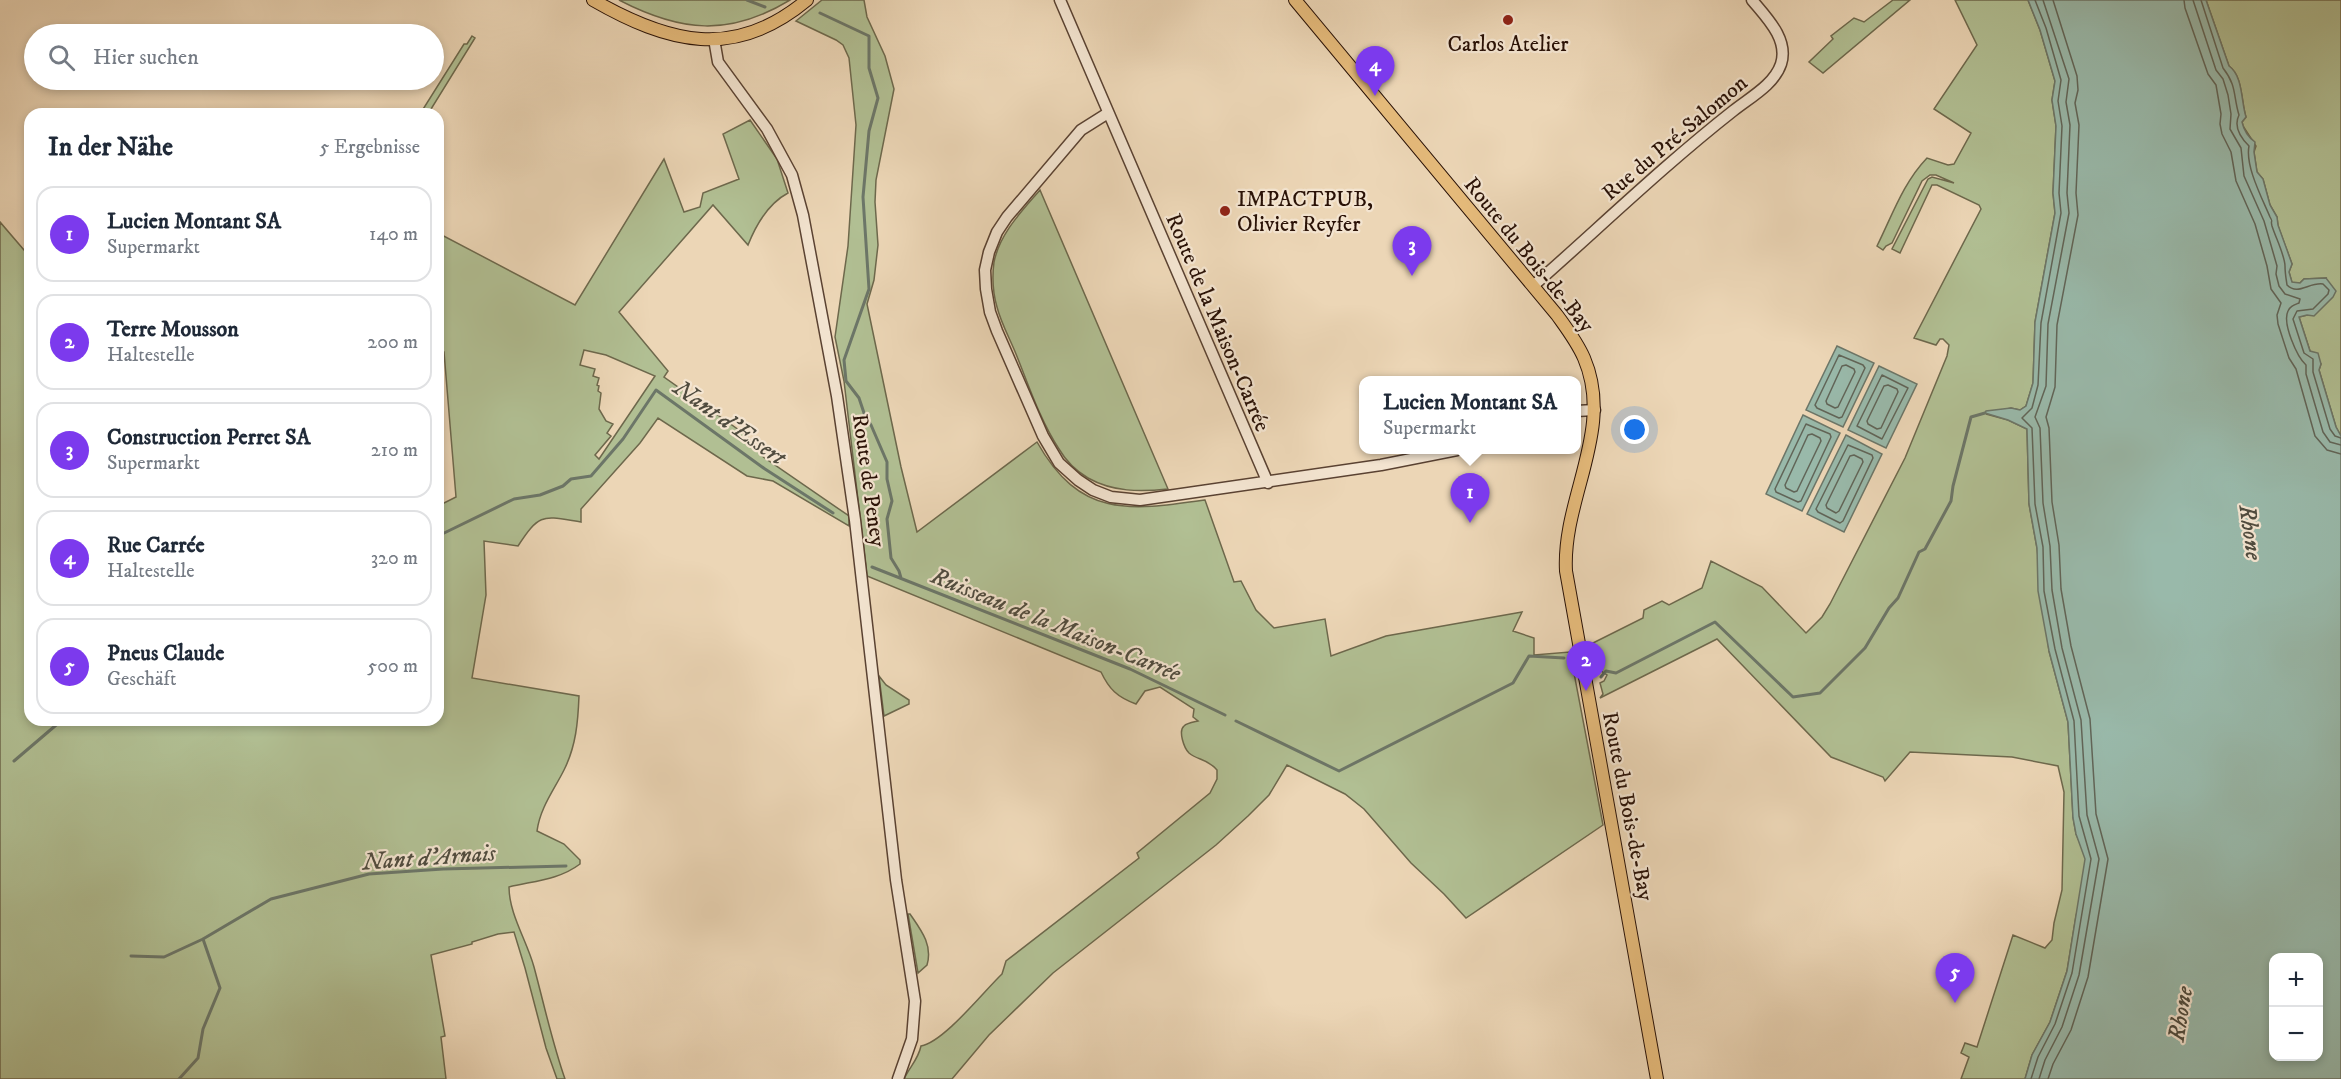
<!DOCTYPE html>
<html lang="de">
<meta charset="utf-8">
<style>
:root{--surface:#fff;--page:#f2f2f3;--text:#1f2937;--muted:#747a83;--line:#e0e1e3;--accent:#7c3aed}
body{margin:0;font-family:"IM FELL DW Pica",serif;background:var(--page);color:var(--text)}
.controls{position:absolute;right:18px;bottom:18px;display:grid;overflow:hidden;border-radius:12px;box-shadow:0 3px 9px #0003}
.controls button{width:54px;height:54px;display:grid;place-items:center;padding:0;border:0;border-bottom:2px solid var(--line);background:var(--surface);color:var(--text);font:30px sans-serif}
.you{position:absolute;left:1635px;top:430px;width:21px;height:21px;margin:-15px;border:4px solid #fff;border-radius:50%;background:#1a73e8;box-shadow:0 0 0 9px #1a73e833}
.badge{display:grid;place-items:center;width:39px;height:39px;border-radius:50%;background:var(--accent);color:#fff;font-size:20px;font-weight:700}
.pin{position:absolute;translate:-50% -50px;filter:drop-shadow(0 2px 3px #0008)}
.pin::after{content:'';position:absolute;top:32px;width:21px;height:18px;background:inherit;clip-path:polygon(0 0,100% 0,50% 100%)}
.popup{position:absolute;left:1359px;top:376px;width:222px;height:78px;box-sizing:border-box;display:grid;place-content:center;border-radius:12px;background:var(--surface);filter:drop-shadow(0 2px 4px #0005);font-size:20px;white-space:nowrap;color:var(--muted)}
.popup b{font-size:22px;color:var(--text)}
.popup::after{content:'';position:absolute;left:50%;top:100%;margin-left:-12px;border:12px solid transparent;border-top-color:var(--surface)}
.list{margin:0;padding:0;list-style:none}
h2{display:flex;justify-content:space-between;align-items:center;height:78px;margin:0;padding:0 24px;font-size:26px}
h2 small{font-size:20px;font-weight:400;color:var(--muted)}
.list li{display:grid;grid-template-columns:39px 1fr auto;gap:18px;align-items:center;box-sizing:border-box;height:96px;margin:0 12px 12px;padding:0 12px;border:2px solid var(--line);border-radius:18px}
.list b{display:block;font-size:22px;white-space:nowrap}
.list p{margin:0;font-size:20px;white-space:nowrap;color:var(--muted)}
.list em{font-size:20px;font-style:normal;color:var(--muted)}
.icon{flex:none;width:33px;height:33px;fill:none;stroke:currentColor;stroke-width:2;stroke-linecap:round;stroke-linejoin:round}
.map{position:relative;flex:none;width:2341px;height:1079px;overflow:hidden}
.search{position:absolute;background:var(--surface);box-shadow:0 3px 9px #0003;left:24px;top:24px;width:420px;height:66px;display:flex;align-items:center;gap:15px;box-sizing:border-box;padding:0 21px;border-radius:33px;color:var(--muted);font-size:22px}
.panel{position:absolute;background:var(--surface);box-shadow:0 3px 9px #0003;left:24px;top:108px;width:420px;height:618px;border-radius:18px}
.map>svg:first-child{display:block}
.green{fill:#b1bf93;stroke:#6d684c;stroke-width:1.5;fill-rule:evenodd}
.water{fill:#99b9aa;stroke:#6c7668;stroke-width:1.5;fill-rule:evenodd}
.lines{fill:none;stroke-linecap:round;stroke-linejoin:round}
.shore{stroke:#616558;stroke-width:1.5}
.stream{stroke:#6c7668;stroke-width:3}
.minor-casing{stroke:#5a4232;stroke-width:13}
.major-casing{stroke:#291106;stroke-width:14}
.minor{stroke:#f3e4d0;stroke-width:10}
.major{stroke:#e6bb7b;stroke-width:12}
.poi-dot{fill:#8f2418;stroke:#f3e4d0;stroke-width:2}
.labels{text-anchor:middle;stroke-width:4.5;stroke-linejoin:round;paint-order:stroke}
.poi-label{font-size:22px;fill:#291106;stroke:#f3e4d0}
.street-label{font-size:22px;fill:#291106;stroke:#f3e4d0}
.water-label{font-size:24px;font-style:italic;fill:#504c3f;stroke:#f3e4d0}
</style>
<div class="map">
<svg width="2341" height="1079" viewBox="0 0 2341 1079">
<rect width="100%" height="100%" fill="#ecd6b6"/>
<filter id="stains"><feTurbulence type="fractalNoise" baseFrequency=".00333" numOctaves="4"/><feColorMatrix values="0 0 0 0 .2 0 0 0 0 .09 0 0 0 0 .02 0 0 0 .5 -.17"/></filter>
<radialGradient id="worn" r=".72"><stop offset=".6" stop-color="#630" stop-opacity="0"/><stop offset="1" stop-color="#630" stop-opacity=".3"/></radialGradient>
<path class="green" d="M619,0H790C729,37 681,32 619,0Z
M822,0H864L867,17L885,56L894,89L876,180L875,202L878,245L874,280L867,304L901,467L917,532L1037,442C1080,518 1128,511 1205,500L1234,582L1241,581L1256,610L1274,628L1325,619L1331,656L1386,636L1522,612L1513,631L1534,638V655L1570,652L1603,825L1466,918L1444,894L1411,863L1364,809L1345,794L1287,765L1269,795L1248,816L1216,845L1053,973L989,1035L952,1079H904C910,1066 918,1060 921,1046C944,1042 984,991 1002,974L1006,961L1139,858L1137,853L1210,793L1217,779V770C1208,759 1197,760 1189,753C1184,748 1178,731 1184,726C1187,723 1194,722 1198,721L1193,717L1194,709L1160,687L1145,691L1136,704C1117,697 1109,689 1101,672L867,576L844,381L835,337L848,246L856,125L849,58L843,45L836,40L796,21Z
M1893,0H1910L1823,73L1809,62L1833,39L1831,36L1854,18L1864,22Z
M1955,0H2028L2040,30L2055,81L2052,100L2056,126L2053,193L2055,213L2035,322L2033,383L2026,406L2020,410L2011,408L1986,414L2008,420L2027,429L2029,504L2037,548L2049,651L2068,722L2073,817L2076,834L2081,845L2094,850L2076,916L2067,971L2050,1022L2032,1055L2025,1079H1961L1969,1057L1961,1053L1965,1043L1977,1047L2013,935L2045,948L2052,940L2054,923L2062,890L2064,792L2058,766L2012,757L1910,752L1885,781L1883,777L1831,757L1717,639L1600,698L1603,694L1600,683L1604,681L1607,675L1598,669L1593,661L1590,664L1587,646L1643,618L1644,610L1662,601L1669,605L1702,588L1711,561L1762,587L1806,633L1822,617L1830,604L1905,458L1947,356L1949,345L1943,339H1940L1936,345L1914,338L1981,209L1979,205L1937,185H1932L1900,253L1892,249L1928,179L1932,177L1954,183L1936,175H1930L1922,181L1892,243L1886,246L1883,250L1877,246C1892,216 1903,183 1927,158L1948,165L1954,164L1971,133L1934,109L1977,45Z
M2206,0H2341V436L2336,427L2319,370L2321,364L2310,351L2299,317L2307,315L2326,278L2304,279L2300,283H2292L2289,272L2292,264L2278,226L2277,217L2270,205L2263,179L2257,172L2254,152L2256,146L2243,126L2242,122L2246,117C2241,101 2243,76 2229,66Z
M472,36L475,38L428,114H420L464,44H467Z
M750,120L777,159L788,193C769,203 756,225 748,245L713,205L619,312L668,371L664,377L746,435L762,456L849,516V526L773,481L747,476L658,418L640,443L581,509V522C543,516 540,512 518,546L484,541L486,595L472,678L579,696C578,722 576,746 564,770C554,790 540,808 537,831L564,844L580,860V864C559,880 533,881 509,887C509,914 527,941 534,967C544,1004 552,1042 565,1079H557L546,1048L525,968L514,932L498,934L472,942V944L431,955L445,1036L441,1037L446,1079H0V222L30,257V720H438V506L456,497L444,352L438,353V233L575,305L664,159L684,212L700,207L703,193L739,179L723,134ZM584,350L606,355L655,376L599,459L595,455L611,436L607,433L613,424L606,421L599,409L601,393L598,391L599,386L597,385L599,378L593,376L595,369L580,365Z
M1040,190L1168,489C1140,492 1113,492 1088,478C1076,471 1066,461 1059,449C1040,420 1029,386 1016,354C1010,339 1001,323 997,307C993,293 992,277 994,262C1000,233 1022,211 1040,190Z
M879,676L886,685L909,700V704L884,716Z
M908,914H910C921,930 933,945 927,965L918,973Z"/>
<path class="water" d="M2028,0H2206L2229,66C2243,76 2241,101 2246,117L2242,122C2244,131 2248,137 2255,142L2254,152L2257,172L2263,179L2270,205L2277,217L2278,225L2292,264L2289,272L2292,282L2300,283L2304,279L2326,278L2336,291L2333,297L2314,316L2307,315L2299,317L2310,351L2318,353L2321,364L2319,370L2336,427L2341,436V1079H2025L2032,1055L2050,1022L2067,971L2085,859L2076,834L2073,818L2068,722L2049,651L2038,591L2037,548L2029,504L2027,429L2008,420L1985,413L1986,411L2011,408L2020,410L2026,406L2033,383L2035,322L2055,213L2053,193L2056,126L2052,100L2055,81L2040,30ZM2274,958H2318V1056H2274Z
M1837,346L1874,363L1843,427L1806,410Z
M1879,366L1917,384L1886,448L1848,430Z
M1803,415L1840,433L1802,511L1766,494Z
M1846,435L1882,454L1844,532L1807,514Z"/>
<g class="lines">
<path class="shore" d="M2184,0L2185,8L2208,74L2216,85L2221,114L2220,124L2222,134L2231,152L2236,181L2255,224L2267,266L2271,289L2281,303L2277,315L2278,324L2289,358L2296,369L2315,436L2327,450L2341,454
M2193,0L2216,70L2223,79L2228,95L2231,114L2230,129L2241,148L2244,176L2264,221L2277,266L2276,274L2279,286L2285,294L2300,299L2299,303C2294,305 2290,306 2288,311C2282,323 2297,357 2306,365V374L2323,432L2330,442L2341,445
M2201,0L2223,68C2237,86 2233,95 2239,115C2233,127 2241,138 2249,146C2245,166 2262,198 2270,217C2274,224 2270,218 2272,226C2275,236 2285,256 2285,266C2285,273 2286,278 2287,285C2298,296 2309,282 2323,284L2329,290L2328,294L2313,309L2297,311L2293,319L2304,353L2313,359V372L2330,429L2335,436L2341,438
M1839,355L1863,365L1865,368L1842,417L1839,418L1817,408L1815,405Z
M1846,365L1854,369L1855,372L1838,407L1835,408L1827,404L1826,401L1842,366Z
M1882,375L1908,388L1882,439L1857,426Z
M1888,385L1897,389L1898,392L1881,428L1877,429L1868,424L1867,421L1884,386Z
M1806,424L1830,434L1831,437L1801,501L1798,502L1776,492L1775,489Z
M1812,434L1820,438L1821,441L1797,491L1794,492L1786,488L1785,485L1808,435Z
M1848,445L1872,455L1873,458L1843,521L1840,523L1818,512L1816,509Z
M1854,455L1862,459L1863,462L1839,511L1836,513L1827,508L1826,505L1850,456Z
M2031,1079L2038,1057L2055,1024L2072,973L2091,859L2079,816L2074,721L2055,649L2044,591L2043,547L2035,504L2032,428L2022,418L2032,408L2038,385L2041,323L2061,213L2059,193L2062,126L2058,101L2061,80L2046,28L2035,0
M2039,1079L2045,1060L2062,1027L2079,975L2099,859L2087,815L2081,720L2062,648L2052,590L2050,546L2043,503L2040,428L2035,417L2046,386L2048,324L2069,213L2067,193L2070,125L2066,102L2069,79L2043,0
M2048,1079L2053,1064L2071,1030L2088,977L2108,859L2096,814L2090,719L2071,646L2061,589L2059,545L2052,502L2049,428L2046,417L2055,387L2057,325L2078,215L2076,193L2079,125L2075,103L2078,90L2077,76L2053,0"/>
<path class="stream" d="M747,0L765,7
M820,13L869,36V68L878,98L869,131L863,197L869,289L844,360L846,381L859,398L865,416L871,425L887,462V479L892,501L887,519L891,558L899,571L901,578
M438,536L514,499L540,495L563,486L571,479L591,476L623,439L656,390L765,469L833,513
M872,567L1130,669L1225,715
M1601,677L1606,671L1616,673L1715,622L1793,697L1820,693L1865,648L1889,608L1898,598L1919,552L1925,549L1951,501L1953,486L1971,417L1985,413
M1236,721L1339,771L1513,683L1529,656L1564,658
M14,761L62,720
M131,956L164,957L203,939L271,899L369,874L443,869L566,866
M179,1079L198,1058L203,1029L220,988L203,939"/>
<g class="minor-casing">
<path id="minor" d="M1060,0L1268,483
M714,39L718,62L767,129L792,175L803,215L837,396L855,520L896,880L915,1001L912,1039L898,1079
M1108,113L1081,130L1007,217L997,232L989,252L985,270L986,289L990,312L997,331L1043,436L1059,463L1078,480L1093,490L1111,497L1140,500L1381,465L1457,450
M1533,286C1599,228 1663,166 1733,111C1749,98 1774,85 1781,64C1789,39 1766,17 1752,0
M1576,411L1595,410"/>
</g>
<g class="major-casing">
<path id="major" d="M593,0C668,43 734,61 807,0
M1295,0L1557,315C1567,329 1577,342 1584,358C1615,430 1562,498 1566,571L1657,1079"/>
</g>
<use href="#minor" class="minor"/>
<use href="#major" class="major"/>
</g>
<g class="poi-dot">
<circle cx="1508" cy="20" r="6"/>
<circle cx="1225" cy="211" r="6"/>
</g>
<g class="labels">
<g class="poi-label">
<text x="1508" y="51">Carlos Atelier</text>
<text x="1237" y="206" text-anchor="start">IMPACTPUB,<tspan x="1237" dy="25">Olivier Reyfer</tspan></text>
</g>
<g class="street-label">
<text transform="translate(1674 137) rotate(-40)" y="8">Rue du Pré-Salomon</text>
<text transform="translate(1530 254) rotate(51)" y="8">Route du Bois-de-Bay</text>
<text transform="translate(1219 322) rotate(67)" y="8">Route de la Maison-Carrée</text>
<text transform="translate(870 480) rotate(82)" y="8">Route de Peney</text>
<text transform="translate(1629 806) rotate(79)" y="8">Route du Bois-de-Bay</text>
</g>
<g class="water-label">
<text transform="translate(730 422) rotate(35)" y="8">Nant d'Essert</text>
<text transform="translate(2251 532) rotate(82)" y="8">Rhone</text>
<text transform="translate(1056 624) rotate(22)" y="8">Ruisseau de la Maison-Carrée</text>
<text transform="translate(429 857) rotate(-4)" y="8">Nant d'Arnais</text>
<text transform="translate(2180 1014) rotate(-81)" y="8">Rhone</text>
</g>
</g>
<rect width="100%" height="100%" filter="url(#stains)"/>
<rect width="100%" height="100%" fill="url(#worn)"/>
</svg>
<div class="controls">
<button>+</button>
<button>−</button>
</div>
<div class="you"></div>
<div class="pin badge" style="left:1470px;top:523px">1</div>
<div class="popup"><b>Lucien Montant SA</b>Supermarkt</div>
<div class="pin badge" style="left:1586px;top:691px">2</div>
<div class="pin badge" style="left:1412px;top:276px">3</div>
<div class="pin badge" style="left:1375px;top:96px">4</div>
<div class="pin badge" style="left:1955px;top:1003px">5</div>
<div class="search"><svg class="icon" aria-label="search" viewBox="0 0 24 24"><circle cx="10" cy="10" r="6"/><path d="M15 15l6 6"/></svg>Hier suchen</div>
<section class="panel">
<h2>In der Nähe<small>5 Ergebnisse</small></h2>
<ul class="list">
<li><span class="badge">1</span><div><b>Lucien Montant SA</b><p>Supermarkt</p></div><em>140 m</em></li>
<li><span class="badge">2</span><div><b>Terre Mousson</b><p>Haltestelle</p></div><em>200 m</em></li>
<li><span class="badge">3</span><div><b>Construction Perret SA</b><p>Supermarkt</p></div><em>210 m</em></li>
<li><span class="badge">4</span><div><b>Rue Carrée</b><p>Haltestelle</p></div><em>320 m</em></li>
<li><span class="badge">5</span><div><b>Pneus Claude</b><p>Geschäft</p></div><em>500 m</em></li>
</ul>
</section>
</div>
